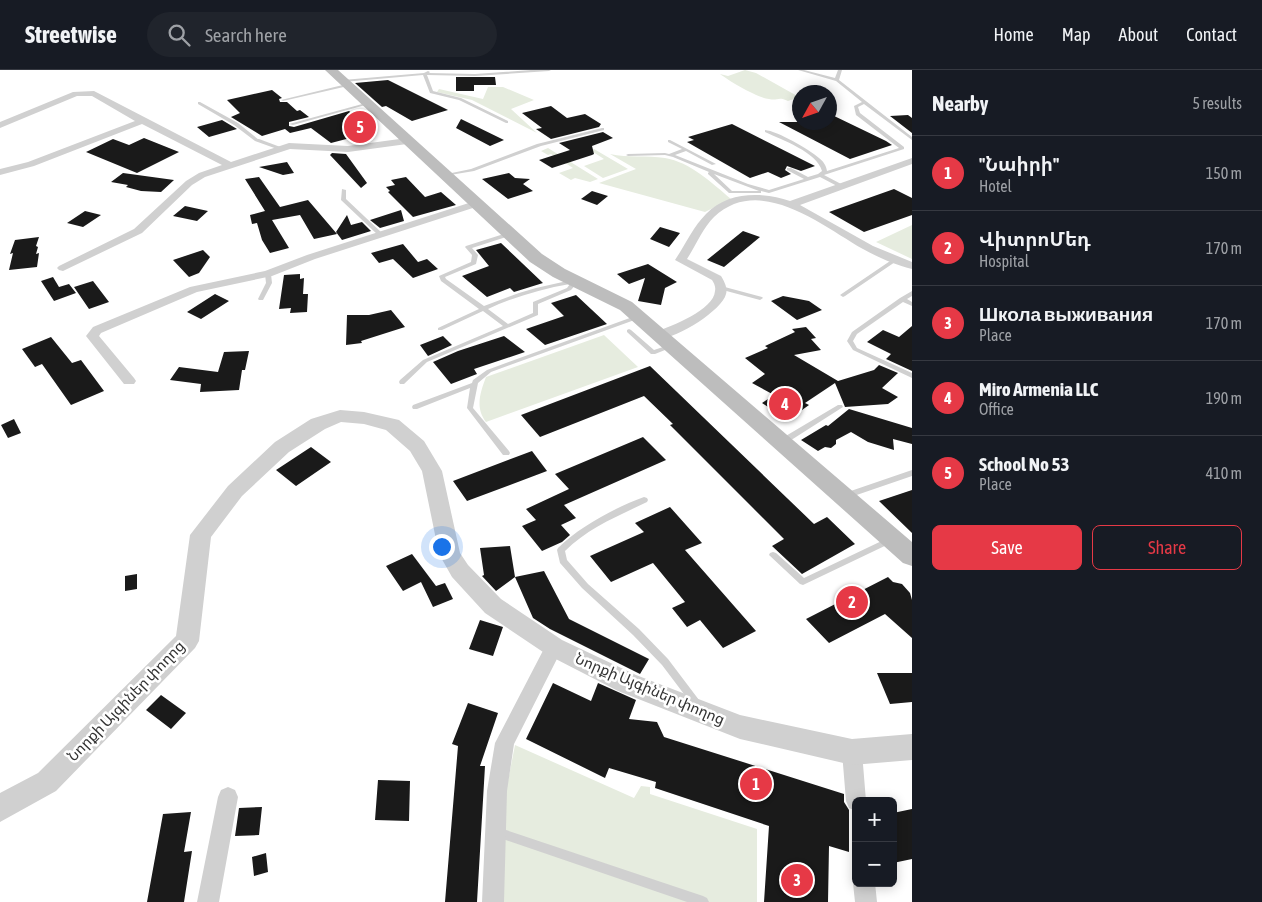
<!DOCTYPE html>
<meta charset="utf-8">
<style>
:root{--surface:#171b24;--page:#20242c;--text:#f1f3f6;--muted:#9ea1a6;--line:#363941;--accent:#e63946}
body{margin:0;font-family:"Asap Condensed","Noto Sans Armenian",sans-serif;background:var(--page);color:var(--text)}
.controls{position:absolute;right:15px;bottom:15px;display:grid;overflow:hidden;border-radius:8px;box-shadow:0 2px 12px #0003}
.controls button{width:45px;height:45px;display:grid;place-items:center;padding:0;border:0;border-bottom:1px solid var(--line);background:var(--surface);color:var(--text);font:25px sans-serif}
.compass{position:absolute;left:792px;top:15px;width:45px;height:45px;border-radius:50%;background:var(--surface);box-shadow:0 2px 12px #0003;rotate:230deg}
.you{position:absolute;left:441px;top:476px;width:18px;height:18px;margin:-12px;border:4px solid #fff;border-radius:50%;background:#1a73e8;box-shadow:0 0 0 8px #1a73e833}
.badge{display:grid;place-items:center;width:32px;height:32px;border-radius:50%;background:var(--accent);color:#fff;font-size:16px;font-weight:700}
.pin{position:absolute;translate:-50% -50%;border:2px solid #fff;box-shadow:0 1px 5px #0006}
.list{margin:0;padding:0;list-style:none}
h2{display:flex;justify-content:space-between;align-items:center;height:65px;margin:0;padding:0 20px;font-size:21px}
h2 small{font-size:16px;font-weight:400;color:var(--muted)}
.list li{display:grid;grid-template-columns:32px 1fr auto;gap:15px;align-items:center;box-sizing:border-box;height:75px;padding:0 20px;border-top:1px solid var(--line)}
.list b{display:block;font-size:19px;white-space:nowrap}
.list p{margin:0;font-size:16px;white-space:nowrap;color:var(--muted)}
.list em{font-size:16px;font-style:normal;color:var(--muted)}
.actions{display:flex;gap:10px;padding:15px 20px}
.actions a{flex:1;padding:11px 0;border:1px solid var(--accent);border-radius:8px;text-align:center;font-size:18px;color:var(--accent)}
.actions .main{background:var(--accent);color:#fff}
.icon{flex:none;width:28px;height:28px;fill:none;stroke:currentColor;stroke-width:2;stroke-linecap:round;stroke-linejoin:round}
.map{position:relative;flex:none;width:912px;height:832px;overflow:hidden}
header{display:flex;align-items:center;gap:30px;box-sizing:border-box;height:70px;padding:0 25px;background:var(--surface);border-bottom:1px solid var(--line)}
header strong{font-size:24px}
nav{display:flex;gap:28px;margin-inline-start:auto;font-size:18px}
.search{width:350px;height:45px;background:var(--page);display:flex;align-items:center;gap:12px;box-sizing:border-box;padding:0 18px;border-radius:28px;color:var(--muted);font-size:19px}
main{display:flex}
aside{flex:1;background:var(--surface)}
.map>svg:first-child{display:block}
.green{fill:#e6ecdf}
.building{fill:#1a1a1a}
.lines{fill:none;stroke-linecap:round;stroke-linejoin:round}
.service{fill:#d0d0d0;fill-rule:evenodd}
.pedestrian{fill:#d0d0d0;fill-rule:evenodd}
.minor{fill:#d0d0d0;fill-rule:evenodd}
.tertiary{fill:#d0d0d0;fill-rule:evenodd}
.secondary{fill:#bdbdbd;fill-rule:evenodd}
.labels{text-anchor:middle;stroke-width:5;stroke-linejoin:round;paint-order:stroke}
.street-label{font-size:15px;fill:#333;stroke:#fff}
</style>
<header>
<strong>Streetwise</strong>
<div class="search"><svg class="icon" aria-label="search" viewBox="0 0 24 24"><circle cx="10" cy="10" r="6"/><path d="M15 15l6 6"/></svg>Search here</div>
<nav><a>Home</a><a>Map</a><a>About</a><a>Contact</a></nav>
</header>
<main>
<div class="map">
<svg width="912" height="832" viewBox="0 0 912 832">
<rect width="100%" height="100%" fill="#fff"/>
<path class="green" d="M745,0L756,3L799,27L788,31C778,26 778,31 769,29C758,28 729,11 720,4L728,6Z
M488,17H503L534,30L511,39L537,63L472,30L437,22L439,19L483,29Z
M548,78L598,109L590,112L575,108L571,110L559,103L573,98L551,84L548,85L541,81Z
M594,79L628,99L603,108L584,96L604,89L590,80Z
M610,84C628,88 647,85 665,88C690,92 712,113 731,129L705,142L599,113L636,99Z
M912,155V189L876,172Z
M604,265L638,297L486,352C475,338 480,323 486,307Z
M515,675L634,728L641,716L650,717V724L757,759V832H502L506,721Z"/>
<path class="building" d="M456,7H495L496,15H474V21H456Z
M388,10L448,40L412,51L386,36L382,37L355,13Z
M272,20L282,28L279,29L280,32H287L297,41L300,40L309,47L289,52V56L294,57L349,41L377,61L331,73L311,58L290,63L285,59L262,66L231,47L240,43L227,30Z
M551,36L567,48L585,44L601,54L599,57L551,69L536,59L542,58L522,43Z
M830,44L886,71L892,75L850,89L779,52H830Z
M908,45L912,48V63L890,46Z
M461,49L504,70L490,76L456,58Z
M222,50L237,59L209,67L197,57Z
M732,54L815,96L801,101L787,96L785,100L791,104L781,108L768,102L750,108L687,72L694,70L688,67Z
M603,62L613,68L592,76L594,84L592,85L552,98L539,90L570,80L559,73Z
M144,68L179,82L137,103L86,82L113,69L129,75Z
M332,83L346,84L367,113L361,118L330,85Z
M287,92L294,103L283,105L259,97Z
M123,103L174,110L161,122L141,121L126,117L128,115L111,112Z
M509,103L515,108L530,109L523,114L533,121L508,129L482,109Z
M259,107L280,137L308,130L337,164L314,169L300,145L272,150L289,178L270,183L262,170L257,153L252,154L250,145L265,141L245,109Z
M406,107L425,127L441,122L456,135L413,147L388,122L390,121L386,117L395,115L391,110Z
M894,119L912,128V145L864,162L829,142Z
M592,121L608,126L597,135L581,129Z
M185,136L208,141L197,151L173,146Z
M401,140L404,151L380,158L370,150Z
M85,141L101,145L83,157L67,153Z
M347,145L351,155L362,152L371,161L342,170L336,162Z
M660,157L680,163L669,177L650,169Z
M743,161L760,167L724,197L707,190Z
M39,167L36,176L38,177L36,184L39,183L37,197L9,200L13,183L10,184L15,170Z
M501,173L543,213L514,222L510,218L487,227L462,206L489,196L476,180Z
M403,174L418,192L427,189L438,199L413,208L393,189L379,193L371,183Z
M203,180L210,187L199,203L189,207L173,190Z
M648,194L677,212L665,218L661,235L638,231L645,208L629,214L617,204Z
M300,204V209L304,208L303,224H308L307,242L290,243L291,238L279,239L284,205Z
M53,207L59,217L69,214L76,223L54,231L41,211Z
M93,211L109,232L89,239L74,217Z
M215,224L229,231L201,249L187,242Z
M576,225L607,254L545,275L526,259L564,246L551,233Z
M783,226L809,231L822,240L797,250L771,231Z
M391,240L405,257L361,271L362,273L346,275L347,245H369Z
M912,256V301L886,289L891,284L867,272L883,260L899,267Z
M806,257L816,268L811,269L821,280L794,285L838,311L874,300L879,295L898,303L882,318L898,327L888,334L845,337L835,313L805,333L809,335L788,350L762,333L774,325L752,313L765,304L745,288L768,278L765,276L795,262L792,259Z
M443,266L452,275L428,286L420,275Z
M504,266L525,282L474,299L477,304L451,314L433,292L458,281Z
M51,267L72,293L81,290L104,321L71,335L42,294L35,297L22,279Z
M249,281L245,300H242L239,320L200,322L201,314L170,310L179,297L218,302L224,282Z
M650,296L814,454L827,447L855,474L802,504L772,476L784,469L670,355L673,354L644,326L540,367L521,345Z
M849,339L912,358V374L893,369L894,380L868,372L851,362L836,370V374L831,378L825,377L818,381L801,370L826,355L828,356Z
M14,349L21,363L8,368L1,355Z
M643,367L666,390L564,435L576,448L561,455L570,465L562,472L542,481L522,456L536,450L526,439L569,419L555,404Z
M311,377L331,392L296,416L276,400Z
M532,381L547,401L467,431L453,411Z
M912,420V463L879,431Z
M670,437L702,473L685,480L756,561L723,578L700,550L687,557L672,538L685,532L653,493L611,512L590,486L644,462L635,453Z
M510,476L515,507L544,501L569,549L649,589L640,604L550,559L533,548L515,507L496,521L482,506L484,505L480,478Z
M412,484L436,516L445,513L453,529L433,537L421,512L403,521L386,496Z
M137,504V519L125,521V506Z
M888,507L893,512L902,514L910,523L912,530V568L885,544L829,573L806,549Z
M480,550L503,557L493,586L469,579Z
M877,603H912V632L890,634Z
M553,613L591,631L598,613L636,630L629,649L657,652L664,667L844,724V732L849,740V782L829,776L828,832H764L769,756L655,718L656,712L609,698L605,708L526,669Z
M161,625L186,643L171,659L146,640Z
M468,633L498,643L480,696H485L477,832H445L458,676L452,674Z
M378,710L410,711L409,751L375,750Z
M262,737L259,765L235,766L239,738Z
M912,739V789L893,793V743Z
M191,742L184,782L192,781L184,832H147L163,744Z
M266,783L268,802L254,806L252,787Z"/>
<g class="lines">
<path class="service" d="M531,0H551L549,1L475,6L427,5L433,21L461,28L508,51V53H506L459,30L430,23L423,5L343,12L341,11L343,10L424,3L428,1L430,2L429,3L475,4Z
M798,0H804L835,8L838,0H842L839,10L912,67V70L864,34L858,37L860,43L904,77V79L824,105L843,115V117H839L820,107L769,123L761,121V123H729L708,104V103L709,102L673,87L665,85L628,86L626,85L628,84L665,83L669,84L682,79L668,72V70H670L716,94L712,95L686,81L675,85L748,114L769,120L804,109L787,100V98H791L808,107L818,104L822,101C817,82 782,70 765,62V60C777,61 809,79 819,88C823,91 826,95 827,101L899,78L856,45L854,36L862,32L836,11ZM714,104L759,121H732Z
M347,14H348V16L283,31L281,30Z
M198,32H200L238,53L259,70L255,71L234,55L198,34Z
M366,33L369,34L293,55L289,54Z
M602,58H604V60L541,76L474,101L444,106L442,105L471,99L537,74Z
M342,119L346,120V129L382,163V165H378L341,130Z
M510,162L513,164L512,165L472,178L478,185L476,194L445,207L446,209L484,236L519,223L536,218L576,209L579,211L578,212L571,220L538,234V245L427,292L404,314H400L399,312L400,310L423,290L503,256L483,241L442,260H438V258L479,239L441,211L439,206L471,192L472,185L465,177L466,176ZM570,214L567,218L533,232V243L508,254L488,239C514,227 541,219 570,214Z
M896,187L898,188V190L845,226L843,227L840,225Z
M268,202L271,204L272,213L263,230H259L258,229L266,213L265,204Z
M721,216L762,227L763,228L760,230L719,219L718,218Z
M912,221V226L907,229L912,232V236L903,232L857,264L853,271L857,278L912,303V308L853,280L847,271L852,262L900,228Z
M638,245L640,246V248L491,302L478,313L473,338L509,381L510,383L509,385H503L467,338L470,318L417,339H413L412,337L413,335L472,313L473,310L487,300Z
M629,259L631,260L654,280L672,274L675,276L655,284H651L627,262V260Z
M838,335H842L843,337L785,374H779L778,372L779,370Z
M912,400V406L845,429L842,428L841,426L842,424Z
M644,427L647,428L648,430L647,432C618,446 588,458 565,481L567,490L588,514L639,559L668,589L699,630L701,633L699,636L696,637L693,636L662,595L633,565L582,518L560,493L557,480L558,478C579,457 616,437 644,427Z
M890,467L893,468L894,470L893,472L803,515L800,514L769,485L770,483L773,482L776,483L804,508Z
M497,757L703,826L707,828L709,832H687L497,767L493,766L492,762L493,758Z"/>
<path class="pedestrian" d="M255,69H259L283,78L280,80L255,71Z"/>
<path class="minor" d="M94,21L231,92L289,73L348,76L407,68L412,71L407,74L348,82L290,79L205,107L192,115L142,163L63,201L59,200L57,198L59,196L134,159L186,111L199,103L222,95L142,54L34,96L0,105V99L28,92L135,51L92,26H77L0,58V52L73,22Z
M912,88V94L800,135L873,176L912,192V199C896,195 877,187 863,179C821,155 760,104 714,147C703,158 696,175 687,189L721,206C724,211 728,218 726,224C722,241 672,272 656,268L654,265L656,262C671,256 714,240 715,221C716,217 714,213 712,210L675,190C685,175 693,157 706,144C728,121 763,122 790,131Z
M475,131L480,134L479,136L315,189L272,206L197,222L101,263L99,266L134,308L136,311L134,314H124L86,266L93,257L190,217L265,201L307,185Z
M554,569L560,571L563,577L514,674L507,721L504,832H482L487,721L495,673L548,571Z
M852,673L859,675L862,682L866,731H856V741L849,738L846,731L842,682L845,675Z
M228,717L235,720L238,727L219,832H197L218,727L221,720Z
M856,807V813H875L877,832H855L853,813Z"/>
<path class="tertiary" d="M340,340L364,342L399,350L424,371L442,401L460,483L468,495L501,529L562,570L636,605L740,645L852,669L912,664V690L852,695L740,669L618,621L546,584L485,543L452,507L439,484L422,401L410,381L386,360L364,354L341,352L325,359L289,382L242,426L211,467L199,571L195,578L56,721L0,752V723L38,703L176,566L190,465L228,416L275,372L311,349Z"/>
<path class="secondary" d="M325,0H338L542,184L565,199L632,232L912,472V496L903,493L620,240L553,207L530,192Z"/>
</g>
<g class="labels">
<g class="street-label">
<text transform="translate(650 619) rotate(23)" y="5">Նորքի Այգիներ փողոց</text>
<text transform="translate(126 631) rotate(-46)" y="5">Նորքի Այգիներ փողոց</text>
</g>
</g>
</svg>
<div class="controls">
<button>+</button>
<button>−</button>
</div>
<svg class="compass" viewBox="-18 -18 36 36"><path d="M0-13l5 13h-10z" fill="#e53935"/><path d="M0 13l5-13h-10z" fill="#9ea1a6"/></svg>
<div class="you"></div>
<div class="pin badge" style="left:756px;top:714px">1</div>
<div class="pin badge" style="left:852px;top:532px">2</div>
<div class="pin badge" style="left:797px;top:810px">3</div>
<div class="pin badge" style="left:785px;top:334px">4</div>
<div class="pin badge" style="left:360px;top:57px">5</div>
</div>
<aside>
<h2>Nearby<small>5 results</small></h2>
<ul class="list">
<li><span class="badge">1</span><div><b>&quot;Նաիրի&quot;</b><p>Hotel</p></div><em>150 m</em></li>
<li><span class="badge">2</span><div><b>ՎիտրոՄեդ</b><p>Hospital</p></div><em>170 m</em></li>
<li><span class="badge">3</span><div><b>Школа выживания</b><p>Place</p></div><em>170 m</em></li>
<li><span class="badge">4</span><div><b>Miro Armenia LLC</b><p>Office</p></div><em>190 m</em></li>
<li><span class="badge">5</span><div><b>School No 53</b><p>Place</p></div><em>410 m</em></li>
</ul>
<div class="actions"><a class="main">Save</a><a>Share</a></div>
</aside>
</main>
